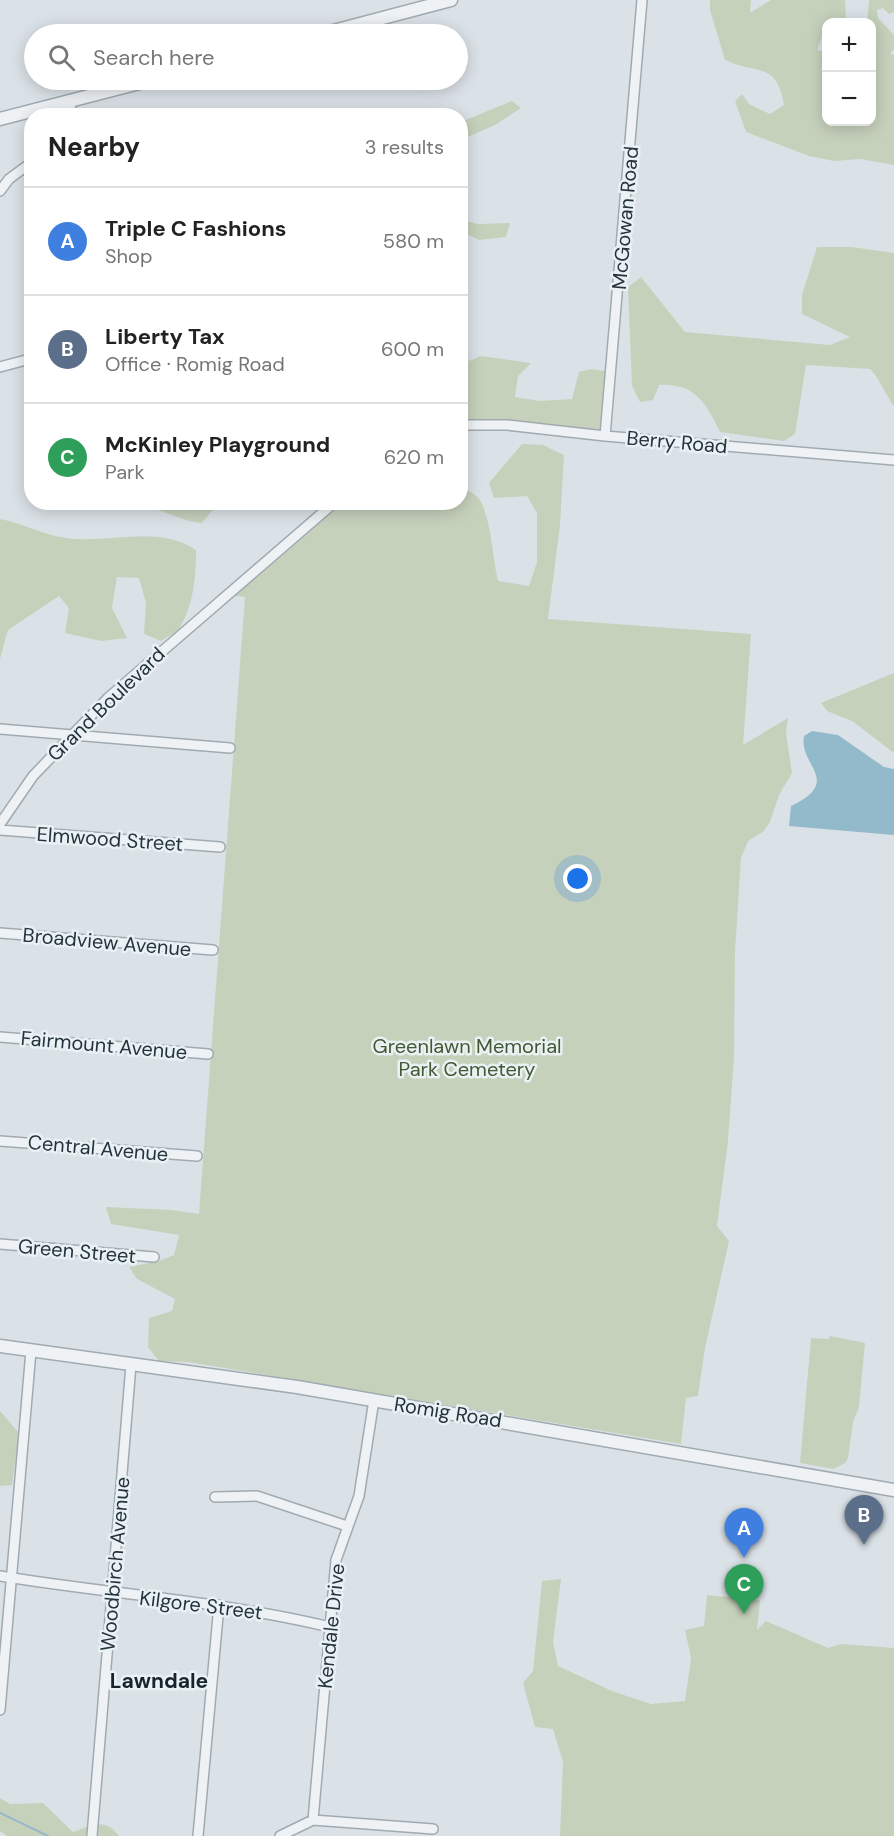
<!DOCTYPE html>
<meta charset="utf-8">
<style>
:root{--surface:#fff;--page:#f6f6f6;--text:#222;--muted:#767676;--line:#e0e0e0;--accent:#d53674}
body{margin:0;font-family:"DM Sans",sans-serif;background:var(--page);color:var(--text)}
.controls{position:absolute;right:18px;top:18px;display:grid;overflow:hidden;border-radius:12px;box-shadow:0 3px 15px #0003}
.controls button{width:54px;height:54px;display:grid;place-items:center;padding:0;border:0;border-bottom:2px solid var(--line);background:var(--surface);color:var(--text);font:30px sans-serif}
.you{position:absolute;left:578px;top:879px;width:21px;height:21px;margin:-15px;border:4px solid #fff;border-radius:50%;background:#1a73e8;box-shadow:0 0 0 9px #1a73e833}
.badge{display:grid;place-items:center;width:39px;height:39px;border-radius:50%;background:var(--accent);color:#fff;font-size:20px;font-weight:700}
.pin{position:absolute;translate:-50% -50px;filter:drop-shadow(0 2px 3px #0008)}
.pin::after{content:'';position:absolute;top:32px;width:21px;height:18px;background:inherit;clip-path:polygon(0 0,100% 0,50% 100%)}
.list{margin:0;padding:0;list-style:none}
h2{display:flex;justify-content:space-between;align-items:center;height:78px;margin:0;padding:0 24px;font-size:26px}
h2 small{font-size:20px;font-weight:400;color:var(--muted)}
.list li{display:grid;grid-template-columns:39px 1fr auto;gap:18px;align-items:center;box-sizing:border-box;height:108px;padding:0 24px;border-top:2px solid var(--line)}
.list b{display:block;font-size:22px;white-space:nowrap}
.list p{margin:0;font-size:20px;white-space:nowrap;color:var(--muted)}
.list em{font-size:20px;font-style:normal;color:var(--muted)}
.icon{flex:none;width:33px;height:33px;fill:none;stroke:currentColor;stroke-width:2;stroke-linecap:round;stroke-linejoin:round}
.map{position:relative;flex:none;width:894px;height:1836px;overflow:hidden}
.search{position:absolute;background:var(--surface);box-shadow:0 3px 15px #0003;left:24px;top:24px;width:444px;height:66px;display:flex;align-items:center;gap:15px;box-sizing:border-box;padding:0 21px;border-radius:33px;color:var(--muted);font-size:22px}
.panel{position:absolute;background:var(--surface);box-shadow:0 3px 15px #0003;left:24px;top:108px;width:444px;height:402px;border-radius:24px}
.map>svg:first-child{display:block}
.green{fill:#c6d1bc}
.water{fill:#93baca}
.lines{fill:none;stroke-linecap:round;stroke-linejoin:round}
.stream{stroke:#93baca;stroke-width:2}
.minor-casing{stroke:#a0aab1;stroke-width:12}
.tertiary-casing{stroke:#a0aab1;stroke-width:15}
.minor{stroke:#eef2f5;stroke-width:9}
.tertiary{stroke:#eef2f5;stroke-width:12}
.labels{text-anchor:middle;stroke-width:5;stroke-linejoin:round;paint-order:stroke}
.street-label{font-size:20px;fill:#24333d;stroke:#eaf1f4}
.park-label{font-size:20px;fill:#425a31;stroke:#eaf1f4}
.neighbourhood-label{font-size:21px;font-weight:bold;fill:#17242e;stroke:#eaf1f4}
</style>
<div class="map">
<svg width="894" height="1836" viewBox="0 0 894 1836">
<rect width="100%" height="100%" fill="#dbe2e7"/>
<path class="green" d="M710,0H751L750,13L771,0H845L846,22H826V33L823,34L817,50L826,52V122H872V22H867L869,0H894V12L889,14L883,8L877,10L878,18L894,35V49L890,54L894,55V165L860,159L834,161L809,156L746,132L735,101L742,94L749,104L770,114L784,105C777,61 756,75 725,60L710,10Z
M512,101L521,108L495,125L461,140V122Z
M461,220L478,224L510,223L506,237L479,240L461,231Z
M817,247H852L894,253V406C885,394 880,379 870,369L806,365L795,434L784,441L720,432C706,403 695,383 659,385L653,400L640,402L632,386L628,287L641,277L685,332L830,345L850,337L802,314V295Z
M460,348L470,361L480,356L531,363L518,376L515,397L540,401L572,399L579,372L591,369L612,372L605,436L461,425Z
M522,444L543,445L564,455L560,525L548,619L751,634L743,745L788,718L786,733L792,773L779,795L770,822L764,831L748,841L741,858L735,951L734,1057L728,1141L717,1226L729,1241L705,1348L698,1396L686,1398L681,1444L188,1362L159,1361L148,1347L149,1318L172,1311L175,1299L137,1279L129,1267L159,1261L174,1255L179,1235L111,1224L106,1207L172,1210L199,1214L245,597L226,595L335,503L460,502L461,486C466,490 476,494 480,500C492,522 492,556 498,581L529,586L537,562V513L527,496L494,498L489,483Z
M135,502H218V503L202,523L189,521Z
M0,519C23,523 43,535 66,538C109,544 158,524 196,550C196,575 194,604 180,627C176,633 167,637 161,641L144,634L146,603L139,578L117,577L112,608L127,638L101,641L65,633L69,608L59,596L8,630L0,659Z
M894,673V753L852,721L827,711L821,703Z
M830,1336L865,1343L859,1407L853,1422L848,1458L845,1463L834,1469L800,1463L811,1338L829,1339Z
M0,1411L19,1433L12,1485L0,1486Z
M561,1579L553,1642L558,1666L612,1691L651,1704L685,1701L691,1658L685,1630L704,1626L707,1595L760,1600L757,1630L766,1621L828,1648L841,1644L894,1648V1836H560L563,1762L553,1729L535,1727L523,1683L533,1671L542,1581Z
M0,1798L10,1804L43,1803L73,1832C92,1825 105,1817 119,1836H7L0,1831Z"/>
<path class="water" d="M812,731L838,735L884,767L894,769V835L789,826L791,806C844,781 798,765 804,736Z"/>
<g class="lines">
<path class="stream" d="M0,1813L48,1836"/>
<g class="minor-casing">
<path id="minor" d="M70,116L71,100
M0,191L9,179L32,162
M0,367L26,360
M460,425H507L605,436L894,460
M605,436L642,0
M0,729L230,748
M0,824L33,776L108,698L335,502
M0,830L220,847
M0,933L213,950
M0,1037L208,1054
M0,1141L197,1156
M0,1244L154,1257
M215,1497L257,1496L347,1526
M0,1576C110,1594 221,1601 330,1627
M0,1710L31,1351
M313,1820L336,1560L359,1496L374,1400
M92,1836L131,1365
M198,1836L219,1605
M280,1836L313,1820L433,1829"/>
</g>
<g class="tertiary-casing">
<path id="tertiary" d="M322,34L451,0
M0,119L151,80
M0,1346L297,1387L894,1490"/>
</g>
<use href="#minor" class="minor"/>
<use href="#tertiary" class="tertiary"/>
</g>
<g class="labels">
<g class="street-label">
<text transform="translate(625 218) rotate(-85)" y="7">McGowan Road</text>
<text transform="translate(677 442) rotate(5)" y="7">Berry Road</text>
<text transform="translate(106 704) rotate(-44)" y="7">Grand Boulevard</text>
<text transform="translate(110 839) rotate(4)" y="7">Elmwood Street</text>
<text transform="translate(107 942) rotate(5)" y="7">Broadview Avenue</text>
<text transform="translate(104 1045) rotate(5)" y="7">Fairmount Avenue</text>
<text transform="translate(98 1148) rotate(5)" y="7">Central Avenue</text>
<text transform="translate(77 1251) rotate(5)" y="7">Green Street</text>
<text transform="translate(448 1412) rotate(9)" y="7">Romig Road</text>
<text transform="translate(115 1564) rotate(-85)" y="7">Woodbirch Avenue</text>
<text transform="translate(201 1605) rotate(7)" y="7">Kilgore Street</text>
<text transform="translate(331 1626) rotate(-84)" y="7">Kendale Drive</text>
</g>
<g class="park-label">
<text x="467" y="1053">Greenlawn Memorial<tspan x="467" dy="23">Park Cemetery</tspan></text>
</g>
<g class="neighbourhood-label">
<text x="159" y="1688">Lawndale</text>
</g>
</g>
</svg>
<div class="controls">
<button>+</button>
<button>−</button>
</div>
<div class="you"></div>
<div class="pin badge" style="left:744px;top:1558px;background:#3f7fe0">A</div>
<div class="pin badge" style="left:864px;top:1545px;background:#5c6f8a">B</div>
<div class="pin badge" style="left:744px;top:1614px;background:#2e9e5b">C</div>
<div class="search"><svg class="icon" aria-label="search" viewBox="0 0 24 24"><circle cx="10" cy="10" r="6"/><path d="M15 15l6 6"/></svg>Search here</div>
<section class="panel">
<h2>Nearby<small>3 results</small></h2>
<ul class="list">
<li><span class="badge" style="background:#3f7fe0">A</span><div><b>Triple C Fashions</b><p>Shop</p></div><em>580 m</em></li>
<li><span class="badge" style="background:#5c6f8a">B</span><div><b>Liberty Tax</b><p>Office · Romig Road</p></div><em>600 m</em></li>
<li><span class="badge" style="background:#2e9e5b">C</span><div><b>McKinley Playground</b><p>Park</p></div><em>620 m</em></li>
</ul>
</section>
</div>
